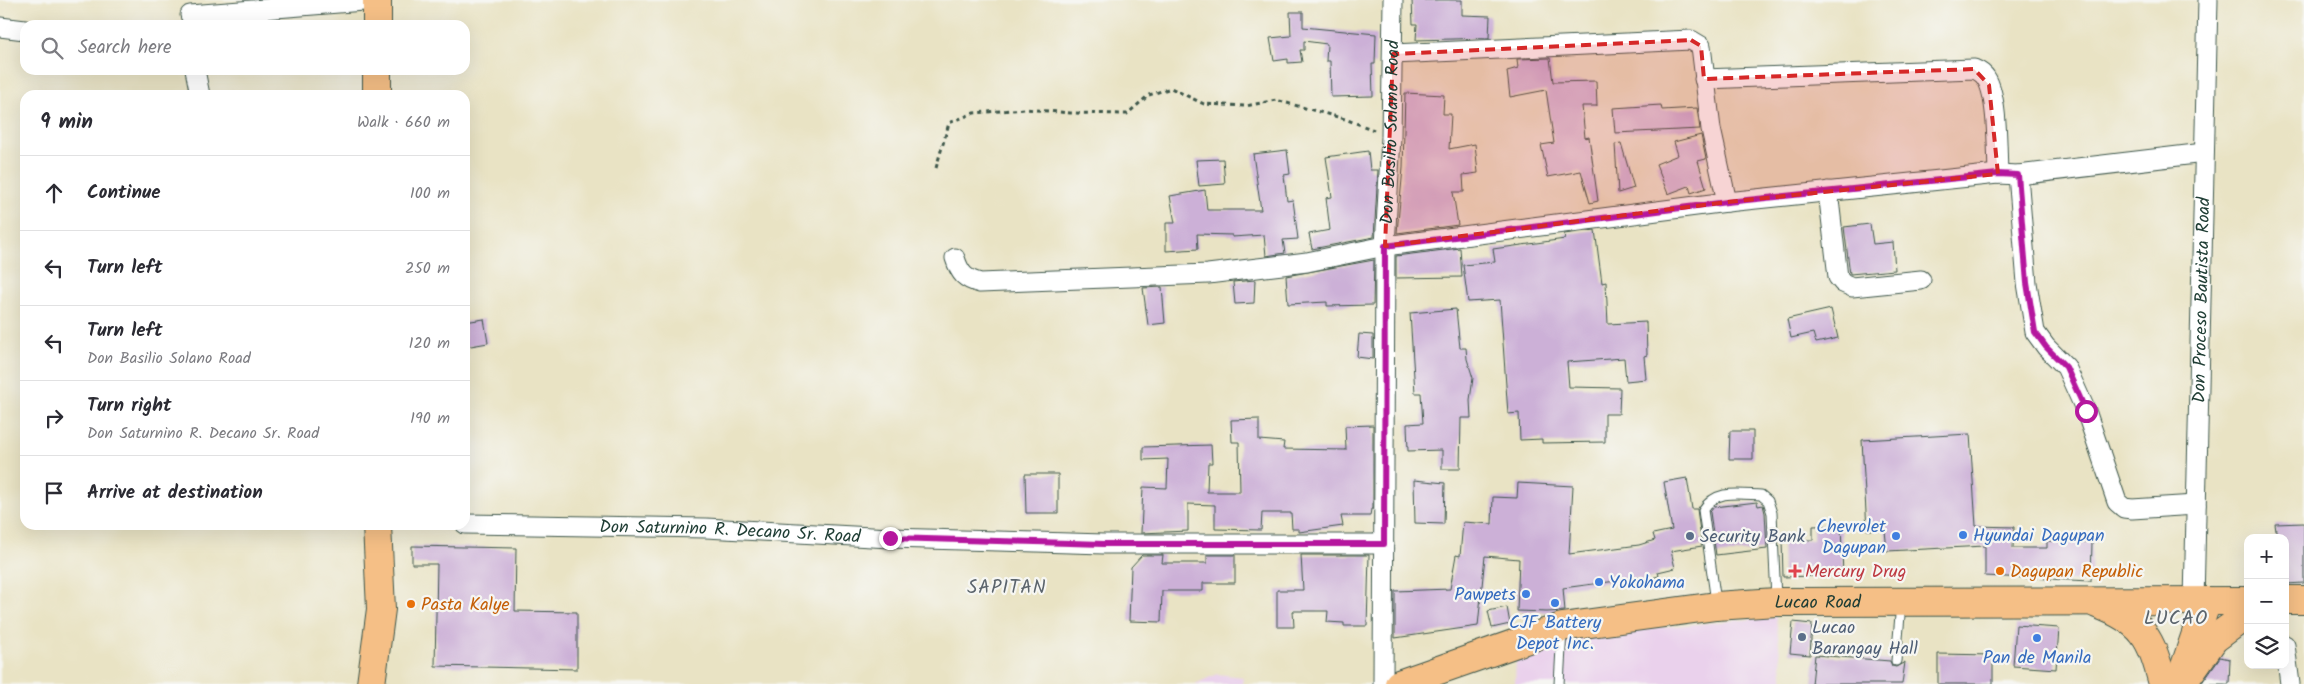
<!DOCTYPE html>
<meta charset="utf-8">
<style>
:root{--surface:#fff;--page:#f7f7f7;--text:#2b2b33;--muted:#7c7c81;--line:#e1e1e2}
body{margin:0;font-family:Kalam,sans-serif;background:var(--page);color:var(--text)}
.controls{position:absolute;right:15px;bottom:15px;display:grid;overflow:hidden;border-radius:10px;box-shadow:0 5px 20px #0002}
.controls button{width:45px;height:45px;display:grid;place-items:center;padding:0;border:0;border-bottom:1px solid var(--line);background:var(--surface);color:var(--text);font:25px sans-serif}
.stop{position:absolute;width:15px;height:15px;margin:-11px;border:4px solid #b5179e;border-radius:50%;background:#fff}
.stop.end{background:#b5179e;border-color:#fff;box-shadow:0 1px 5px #0008}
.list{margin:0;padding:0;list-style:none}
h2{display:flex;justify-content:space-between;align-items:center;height:65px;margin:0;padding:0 20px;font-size:21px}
h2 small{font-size:16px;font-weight:400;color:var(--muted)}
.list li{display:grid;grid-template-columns:32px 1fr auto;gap:15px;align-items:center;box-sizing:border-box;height:75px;padding:0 20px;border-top:1px solid var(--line)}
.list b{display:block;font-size:19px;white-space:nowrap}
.list p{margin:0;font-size:16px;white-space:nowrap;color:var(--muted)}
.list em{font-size:16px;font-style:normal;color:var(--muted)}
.icon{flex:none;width:28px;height:28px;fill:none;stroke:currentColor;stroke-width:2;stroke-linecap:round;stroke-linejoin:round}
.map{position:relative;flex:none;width:2304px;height:684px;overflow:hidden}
.search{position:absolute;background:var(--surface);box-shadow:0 5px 20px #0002;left:20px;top:20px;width:450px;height:55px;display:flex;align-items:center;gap:12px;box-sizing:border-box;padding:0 18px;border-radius:15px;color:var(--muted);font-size:19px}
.panel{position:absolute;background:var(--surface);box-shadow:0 5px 20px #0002;left:20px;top:90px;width:450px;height:440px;border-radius:15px}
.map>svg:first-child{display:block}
.built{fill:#ead1ec}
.building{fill:#ccb0d7}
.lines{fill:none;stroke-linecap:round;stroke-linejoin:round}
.service-casing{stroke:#3d564a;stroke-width:11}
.minor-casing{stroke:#3d564a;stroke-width:21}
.trunk-casing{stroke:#3d564a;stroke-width:30}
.path{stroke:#3d564a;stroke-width:3;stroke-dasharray:4 4;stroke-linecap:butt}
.service{stroke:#fff;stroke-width:9}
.minor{stroke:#fff;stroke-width:19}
.trunk{stroke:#f5bf86;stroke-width:28}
.route{stroke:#b5179e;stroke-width:6}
.marked{fill:#d62828;fill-opacity:0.2;stroke:#d62828;stroke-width:4;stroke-dasharray:10 6;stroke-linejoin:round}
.shop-dot{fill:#3f7fe0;stroke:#f6f6f2;stroke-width:2}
.service-dot{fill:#5c6f8a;stroke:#f6f6f2;stroke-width:2}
.health-dot{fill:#e0444e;stroke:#f6f6f2;stroke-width:2}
.food-dot{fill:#e8710a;stroke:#f6f6f2;stroke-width:2}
.labels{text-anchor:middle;stroke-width:4.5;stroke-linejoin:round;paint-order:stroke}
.street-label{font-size:18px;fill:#1f3d34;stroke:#f6f6f2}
.shop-label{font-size:18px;fill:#366cbe;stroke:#f6f6f2;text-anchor:end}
.service-label{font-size:18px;fill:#4e5e75;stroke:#f6f6f2;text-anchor:start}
.health-label{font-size:18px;fill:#be3a42;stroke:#f6f6f2;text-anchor:start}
.food-label{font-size:18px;fill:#c56008;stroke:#f6f6f2;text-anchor:start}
.neighbourhood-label{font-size:19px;letter-spacing:1px;fill:#5c656d;stroke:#f6f6f2}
.quarter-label{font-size:20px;letter-spacing:1px;fill:#5c656d;stroke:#f6f6f2}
</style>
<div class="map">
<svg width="2304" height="684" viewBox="0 0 2304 684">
<rect width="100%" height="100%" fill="#f6f6f2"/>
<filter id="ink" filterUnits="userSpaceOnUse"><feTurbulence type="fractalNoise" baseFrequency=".02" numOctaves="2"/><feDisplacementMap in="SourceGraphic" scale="10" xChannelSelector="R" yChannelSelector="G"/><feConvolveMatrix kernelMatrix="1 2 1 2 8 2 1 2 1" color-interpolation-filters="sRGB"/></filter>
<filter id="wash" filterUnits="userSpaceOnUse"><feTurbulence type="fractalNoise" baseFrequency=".0096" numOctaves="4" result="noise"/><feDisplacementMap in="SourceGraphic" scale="20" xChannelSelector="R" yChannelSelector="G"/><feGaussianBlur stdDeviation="1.12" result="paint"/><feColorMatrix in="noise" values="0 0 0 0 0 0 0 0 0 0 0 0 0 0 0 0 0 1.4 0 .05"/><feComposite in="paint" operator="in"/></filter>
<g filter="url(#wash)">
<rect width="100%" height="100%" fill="#e9e3c4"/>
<path class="built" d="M1776,617L1783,684H1515L1516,660L1573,635Z
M1217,674L1243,677L1242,684H1195Z"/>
<g id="blocks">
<path class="building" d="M1412,0H1462V15L1490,16L1489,38L1416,40L1417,24H1413Z
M1290,12H1303V27L1376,34L1375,64H1372L1373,96L1331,97L1330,61H1326L1327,44L1304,41V50H1300L1302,62L1288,63V59L1274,61L1270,38L1291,36Z
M1550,58L1553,82L1596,81L1597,106H1582L1585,138L1589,137L1598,201L1590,203L1581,171L1548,177L1541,145L1554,143L1546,90L1510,97L1507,71L1518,68L1517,59Z
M1405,93L1444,95L1443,114H1451L1449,149L1475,144L1478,173L1463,175L1464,192H1453L1458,225L1397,233L1403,168Z
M1661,105L1662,110L1697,108L1700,129L1615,133L1613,108Z
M1701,135L1706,159L1698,161L1706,188L1691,193L1689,186L1668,194L1656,164L1678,155L1674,142Z
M1621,143L1634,188L1618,193L1615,144Z
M1287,150L1290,174L1284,175L1287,201L1293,200L1298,239L1283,240L1285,253L1266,256L1264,235L1232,237V235L1197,234L1198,249L1166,251V223H1175L1170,196L1205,190L1207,210H1261L1253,154Z
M1368,151L1370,170H1378L1374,237L1312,249L1309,234L1330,230L1326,198L1332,197L1326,157Z
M1223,159L1225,184L1199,186L1196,160Z
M1870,224L1873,244L1893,242L1895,270L1850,274L1844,227Z
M1595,230L1602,283L1606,282L1608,324L1646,322L1647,355L1644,356L1646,379L1626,381L1624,358L1567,362L1569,387L1620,388L1619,414H1605V442L1542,443V439L1520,440L1519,413L1508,414L1500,300L1468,302L1463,265L1495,262L1493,249L1565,239L1564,234Z
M1460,248L1462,277L1396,278V256Z
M1374,260L1373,305L1327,306V302L1288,304L1286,276Z
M1255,280L1254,303L1235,304L1233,282Z
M1162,287L1165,323L1148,325L1143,288Z
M1456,309L1460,348H1466L1467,359L1473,378L1470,400L1471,418H1461L1460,469H1442V450L1408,451L1407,424L1423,423L1421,393H1415L1410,313Z
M1831,309L1838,338L1816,343L1813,333L1791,338L1787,319Z
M484,319L488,343L465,347V322Z
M1359,334L1373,335V359L1357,357Z
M1259,419V440L1284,442L1283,449L1346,450L1345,426L1373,425V509H1371L1370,516H1341L1343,526L1299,532V529H1292L1291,513H1262L1261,530L1215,529V505L1188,504V531L1141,533L1143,487L1167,488L1168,459L1143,460V447L1211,445L1212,463H1208L1207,492H1240L1239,442H1232L1231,420Z
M1730,431H1753V459H1729Z
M1970,434L1976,526L2014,527L2013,548H2047V541L2092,542L2091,581L1985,576V546L1887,551L1885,530H1867L1862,440Z
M1025,474H1058V513H1026Z
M1687,478L1692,509H1697L1702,546L1671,551L1675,568L1658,572L1659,576L1640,581L1639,578L1563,588L1565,611L1547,612L1517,611L1519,559L1485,556L1478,626L1395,638V591L1450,589L1456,555L1460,556L1463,522L1492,524L1493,497L1517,498L1518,483L1573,486L1569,554L1639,545L1655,540L1653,534L1672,530L1664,482Z
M1414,480L1445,483L1444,524L1415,523Z
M1757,502L1758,506L1763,505L1765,513L1767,549L1716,555L1710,512L1714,507Z
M2304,523V583L2285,584V538H2277L2275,524Z
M1841,525L1843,575L1783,577L1782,540H1813V526Z
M412,546L516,548L515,611L577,612V669L435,666L437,564H412Z
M1142,555H1163L1162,563H1207V555H1235V583H1203V591H1162L1161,622L1129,621L1131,567Z
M1301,555H1369L1367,626H1344V623L1327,622L1328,611H1293L1294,627H1277V590H1303Z
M1507,607L1510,624L1492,628L1488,611Z
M1793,622L1812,624L1810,655L1790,653Z
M2016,625L2059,628L2056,669L2013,666Z
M1938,654L1993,655V684H1938Z
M1815,655L1890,661L1892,666L1896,667L1905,662L1902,684H1812Z
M2220,657L2230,659L2229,684H2201Z"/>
</g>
</g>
<g filter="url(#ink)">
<use href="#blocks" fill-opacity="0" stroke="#3d564a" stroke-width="1"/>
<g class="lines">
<g class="service-casing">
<path id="service" d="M1716,602L1703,510C1716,489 1738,494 1761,495L1768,501L1772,513L1776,599
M1896,661L1901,604
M1559,684L1562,630"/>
</g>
<g class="minor-casing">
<g id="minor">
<path d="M190,15L376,0"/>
<path d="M0,27L25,30"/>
<path d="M1393,54L1691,40L1701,46L1711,129L1727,202"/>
<path d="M195,70L200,95"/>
<path d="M1704,79L1974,69C1979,71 1983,73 1986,78C1998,96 1997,151 1998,174"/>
<path d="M2018,175L2027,283L2035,332L2046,347L2066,367L2086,411L2117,502L2124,508L2132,509L2196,505"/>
<path d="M1828,191L1838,277L1843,283L1852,287L1921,280"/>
<path d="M955,258C960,274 965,279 980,283L1208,274L1307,262L1385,246L1727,202L1998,174L2018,175L2204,153"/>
<path id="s1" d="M465,524L706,528L890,538L1104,544H1384"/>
<path id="s2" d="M2194,601L2208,0"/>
<path d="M2285,645L2290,684"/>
<path id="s3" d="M1383,684L1385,246L1391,137L1393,0"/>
</g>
</g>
<g class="trunk-casing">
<g id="trunk">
<path d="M377,25V0"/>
<path d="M377,95V70"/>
<path d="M2285,600H2304"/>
<path d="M2097,604C2144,622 2151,638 2163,684"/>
<path d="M2185,666L2207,601"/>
<path d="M371,684L381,609L377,525"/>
<path id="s4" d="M1399,684L1562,627L1716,606L1776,602L2248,601"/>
<path d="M2182,684L2214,639L2248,614"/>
</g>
</g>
<path class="path" d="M936,168L949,123L974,113L1025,109L1070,113L1127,114L1149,95L1171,88L1204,104L1246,106L1276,100L1345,119L1374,130"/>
<use href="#service" class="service"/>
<use href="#minor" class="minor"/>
<use href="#trunk" class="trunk"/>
</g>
</g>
<g class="lines" filter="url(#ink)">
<path class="route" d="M890,538L1104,544H1384L1385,246L1727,202L1998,174L2018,175L2027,283L2035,332L2046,347L2066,367L2086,411"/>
</g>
<path class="marked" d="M1691,40L1701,46L1704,79L1974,69L1989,85L1998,174L1727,202L1385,246L1393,54Z"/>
<g class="shop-dot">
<circle cx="1963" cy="535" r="5"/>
<circle cx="1896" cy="536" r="5"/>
<circle cx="1599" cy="582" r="5"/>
<circle cx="1526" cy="594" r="5"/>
<circle cx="1555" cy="603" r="5"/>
<circle cx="2037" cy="638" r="5"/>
</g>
<g class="service-dot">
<circle cx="1690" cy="536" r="5"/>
<circle cx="1802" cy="637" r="5"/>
</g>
<path class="health-dot" d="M1792.5 563.5h5v5h5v5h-5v5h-5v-5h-5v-5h5z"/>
<g class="food-dot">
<circle cx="2000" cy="571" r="5"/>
<circle cx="411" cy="604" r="5"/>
</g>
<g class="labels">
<g class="street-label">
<text dy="6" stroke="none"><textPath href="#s3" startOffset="552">Don Basilio Solano Road</textPath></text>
<text dy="6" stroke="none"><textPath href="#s2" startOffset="301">Don Proceso Bautista Road</textPath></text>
<text dy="6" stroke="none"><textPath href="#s1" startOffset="265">Don Saturnino R. Decano Sr. Road</textPath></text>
<text dy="6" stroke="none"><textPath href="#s4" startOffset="430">Lucao Road</textPath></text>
</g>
<g class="shop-label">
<text x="1886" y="532">Chevrolet<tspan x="1886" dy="21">Dagupan</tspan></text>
<text x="1973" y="541" text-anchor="start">Hyundai Dagupan</text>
<text x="1609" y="588" text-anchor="start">Yokohama</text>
<text x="1516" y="600">Pawpets</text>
<text x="1555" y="628" text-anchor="middle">CJF Battery<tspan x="1555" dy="21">Depot Inc.</tspan></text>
<text x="2037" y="663" text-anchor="middle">Pan de Manila</text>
</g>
<g class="service-label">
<text x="1700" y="542">Security Bank</text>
<text x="1812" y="633">Lucao<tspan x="1812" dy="21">Barangay Hall</tspan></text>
</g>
<g class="health-label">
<text x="1805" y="577">Mercury Drug</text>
</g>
<g class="food-label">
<text x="2010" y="577">Dagupan Republic</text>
<text x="421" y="610">Pasta Kalye</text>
</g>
<g class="neighbourhood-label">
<text x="1007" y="593">SAPITAN</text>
</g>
<g class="quarter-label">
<text x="2176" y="624">LUCAO</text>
</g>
</g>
</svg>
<div class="controls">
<button>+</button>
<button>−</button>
<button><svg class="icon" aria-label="layers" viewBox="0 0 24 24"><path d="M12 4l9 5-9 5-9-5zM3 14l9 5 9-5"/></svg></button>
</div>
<div class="stop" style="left:2086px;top:411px"></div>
<div class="stop end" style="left:890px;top:538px"></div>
<div class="search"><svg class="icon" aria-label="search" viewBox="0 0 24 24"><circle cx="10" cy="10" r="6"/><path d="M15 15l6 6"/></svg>Search here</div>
<section class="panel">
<h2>9 min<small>Walk · 660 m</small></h2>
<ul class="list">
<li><svg class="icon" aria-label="ahead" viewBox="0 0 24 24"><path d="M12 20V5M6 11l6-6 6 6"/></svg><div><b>Continue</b></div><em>100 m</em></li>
<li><svg class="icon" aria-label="left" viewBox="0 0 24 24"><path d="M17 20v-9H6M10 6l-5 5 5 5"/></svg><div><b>Turn left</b></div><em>250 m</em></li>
<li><svg class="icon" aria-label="left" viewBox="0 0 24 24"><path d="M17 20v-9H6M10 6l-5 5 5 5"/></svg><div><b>Turn left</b><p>Don Basilio Solano Road</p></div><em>120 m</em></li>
<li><svg class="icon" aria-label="right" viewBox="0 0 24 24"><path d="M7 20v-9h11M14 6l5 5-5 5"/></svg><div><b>Turn right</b><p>Don Saturnino R. Decano Sr. Road</p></div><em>190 m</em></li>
<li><svg class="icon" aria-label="arrive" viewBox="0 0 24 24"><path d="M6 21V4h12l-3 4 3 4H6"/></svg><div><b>Arrive at destination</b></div></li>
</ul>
</section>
</div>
